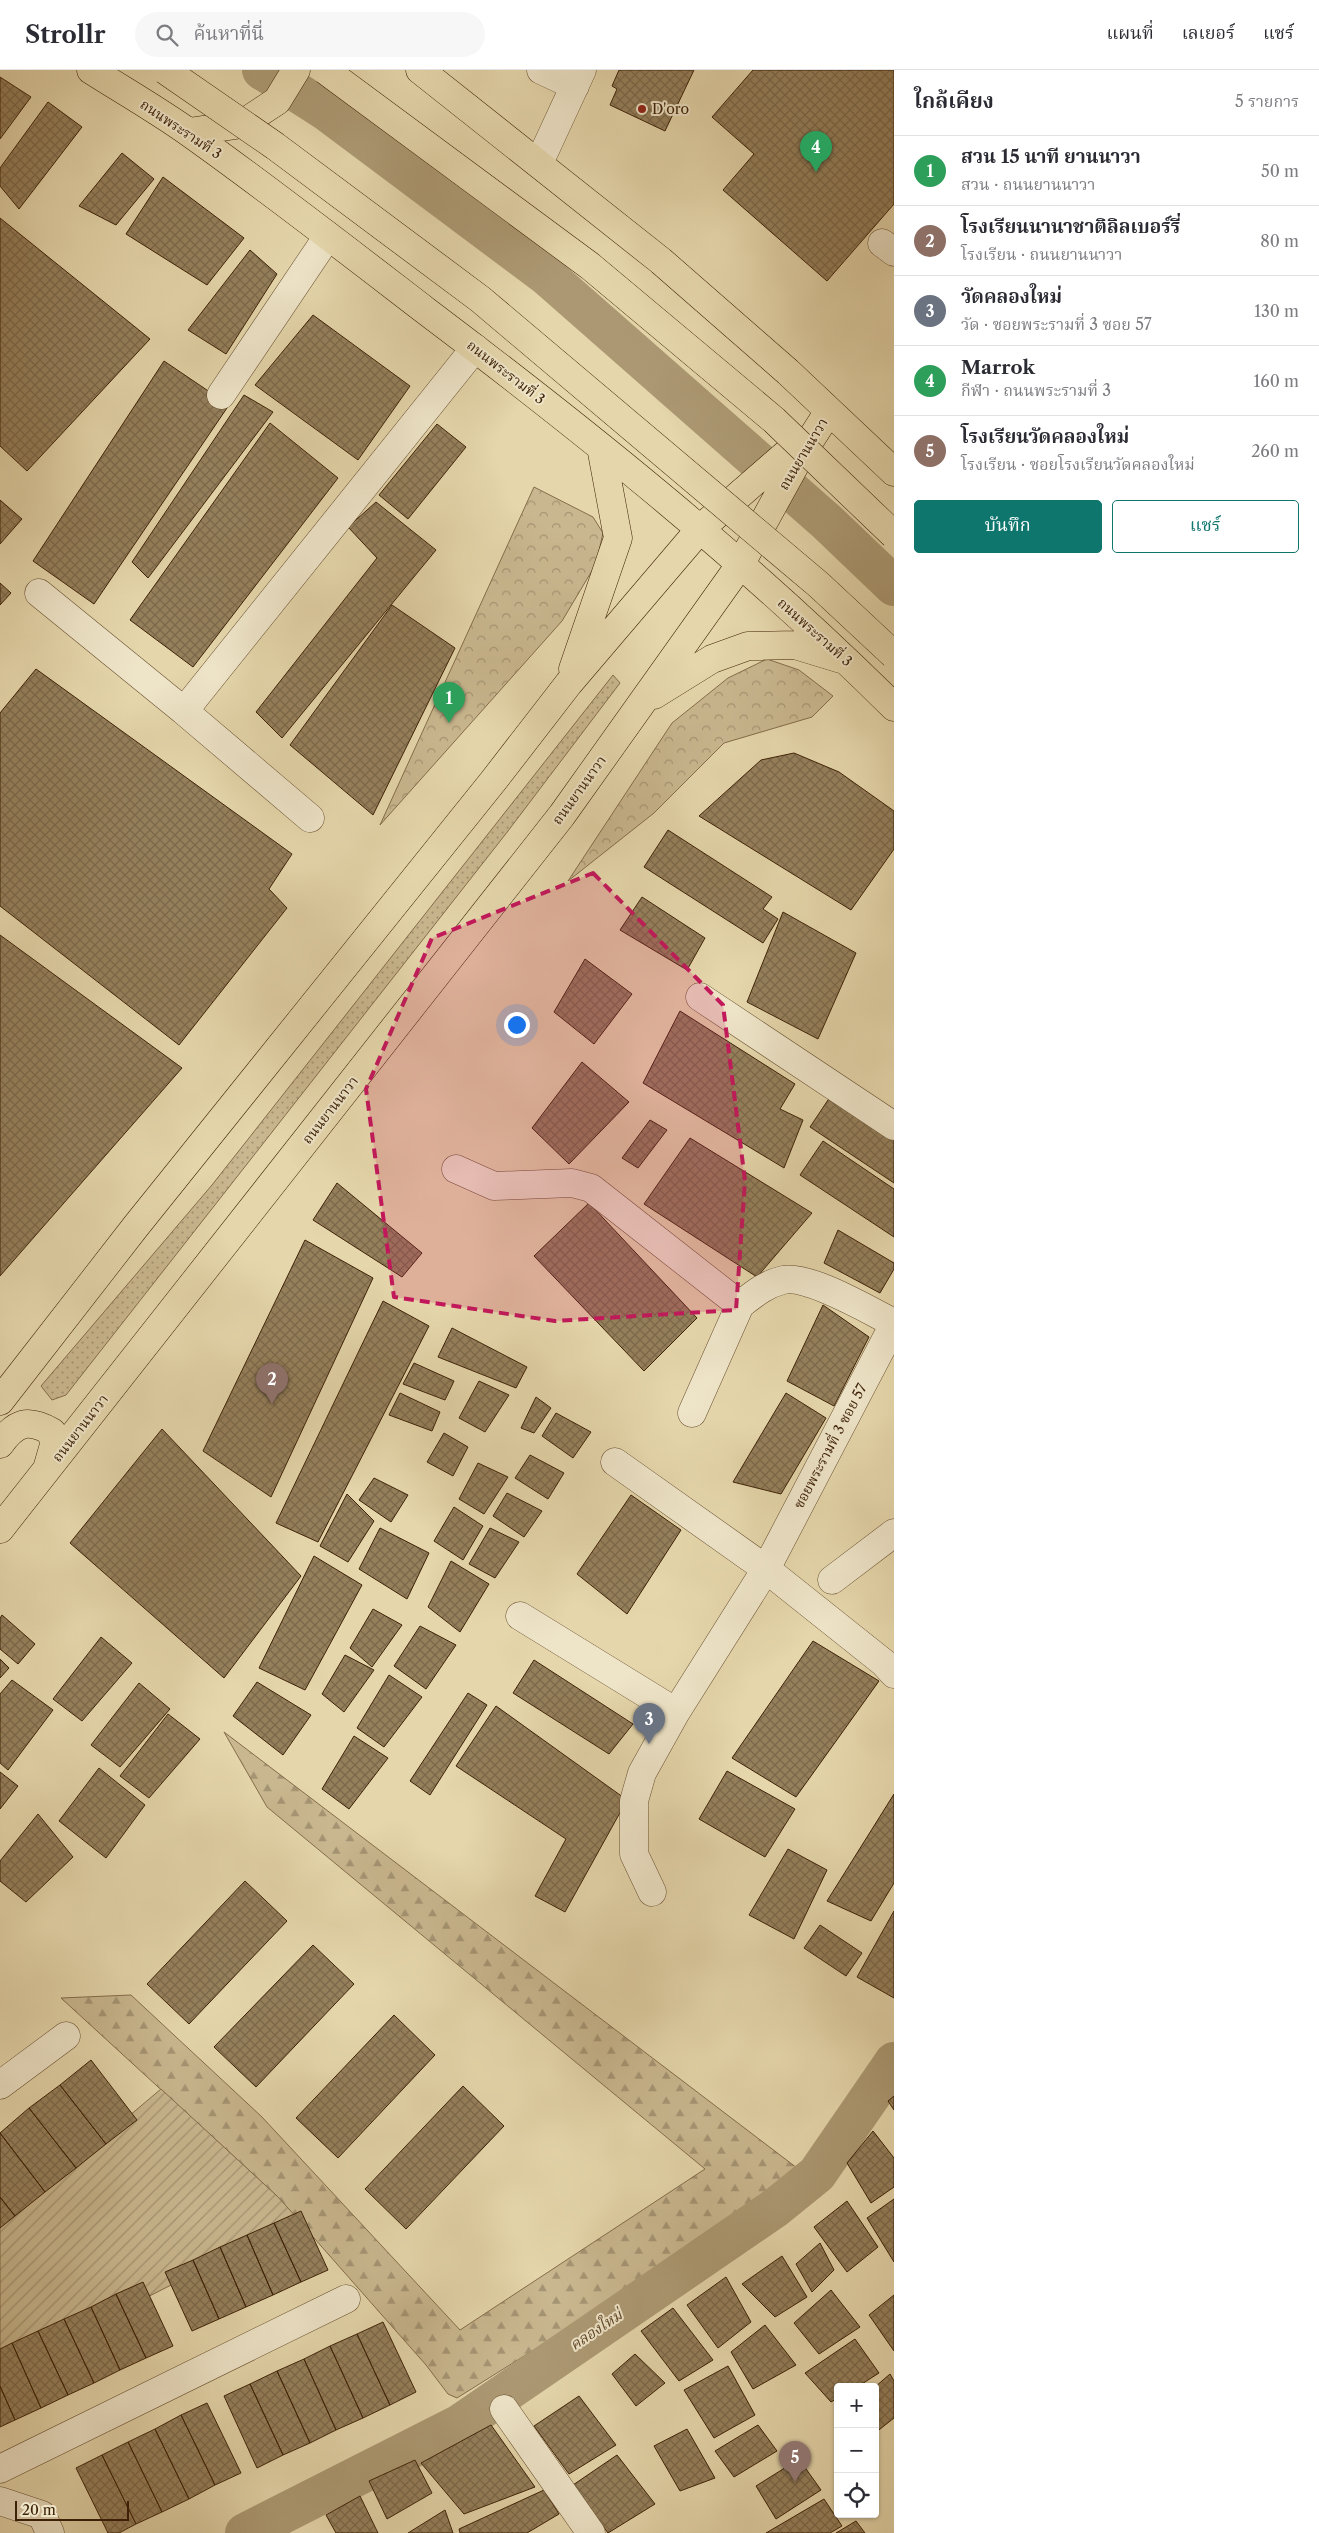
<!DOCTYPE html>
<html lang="th">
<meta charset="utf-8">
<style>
:root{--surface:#fff;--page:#f7f7f7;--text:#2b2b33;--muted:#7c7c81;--line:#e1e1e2;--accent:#0f766e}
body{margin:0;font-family:"Libre Caslon Text","Noto Serif Thai",serif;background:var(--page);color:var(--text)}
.controls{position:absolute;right:15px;bottom:15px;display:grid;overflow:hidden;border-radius:5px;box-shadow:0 1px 4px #0004}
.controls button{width:45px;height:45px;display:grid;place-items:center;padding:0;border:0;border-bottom:1px solid var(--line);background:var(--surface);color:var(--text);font:25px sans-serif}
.scale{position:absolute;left:15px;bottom:12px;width:114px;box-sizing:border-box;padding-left:5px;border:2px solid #3e2207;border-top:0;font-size:14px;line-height:18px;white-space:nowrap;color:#3e2207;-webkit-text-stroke:4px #eee4c8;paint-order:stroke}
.you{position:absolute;left:516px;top:954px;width:18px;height:18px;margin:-12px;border:4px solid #fff;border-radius:50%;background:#1a73e8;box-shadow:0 0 0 8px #1a73e833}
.badge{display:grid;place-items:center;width:32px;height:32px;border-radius:50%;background:var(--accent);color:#fff;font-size:16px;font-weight:700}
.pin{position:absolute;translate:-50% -41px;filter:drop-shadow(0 1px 2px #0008)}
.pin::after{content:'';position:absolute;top:26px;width:18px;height:15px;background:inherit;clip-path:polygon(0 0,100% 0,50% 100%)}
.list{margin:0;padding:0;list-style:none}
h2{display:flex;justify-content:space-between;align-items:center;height:65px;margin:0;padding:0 20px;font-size:21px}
h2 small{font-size:16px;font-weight:400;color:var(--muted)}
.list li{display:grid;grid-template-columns:32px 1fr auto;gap:15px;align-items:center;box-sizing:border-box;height:70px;padding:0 20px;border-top:1px solid var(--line)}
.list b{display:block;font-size:19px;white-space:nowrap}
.list p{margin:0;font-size:16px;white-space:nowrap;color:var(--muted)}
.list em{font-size:16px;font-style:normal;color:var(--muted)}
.actions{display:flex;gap:10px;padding:15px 20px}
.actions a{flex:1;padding:11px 0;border:1px solid var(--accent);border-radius:5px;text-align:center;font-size:18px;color:var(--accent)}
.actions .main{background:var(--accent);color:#fff}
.icon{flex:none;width:28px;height:28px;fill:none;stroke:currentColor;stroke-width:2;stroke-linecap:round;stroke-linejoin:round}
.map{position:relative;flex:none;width:894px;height:2463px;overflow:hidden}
header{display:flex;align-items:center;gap:30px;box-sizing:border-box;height:70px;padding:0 25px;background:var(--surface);border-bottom:1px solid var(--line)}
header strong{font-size:24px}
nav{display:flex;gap:28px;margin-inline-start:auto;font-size:18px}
.search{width:350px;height:45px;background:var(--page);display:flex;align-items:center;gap:12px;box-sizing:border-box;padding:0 18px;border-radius:28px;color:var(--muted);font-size:19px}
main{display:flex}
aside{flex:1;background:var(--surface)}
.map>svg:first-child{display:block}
.grass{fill:url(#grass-dots);stroke:#846c4b}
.forest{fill:url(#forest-firs);stroke:#846c4b}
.park{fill:url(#park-crowns);stroke:#846c4b}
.garden{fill:url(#garden-furrows);stroke:#846c4b}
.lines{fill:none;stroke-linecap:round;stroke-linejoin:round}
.canal{stroke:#ac9973;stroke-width:40}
.building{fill:url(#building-cross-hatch);stroke:#3e2207}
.minor-casing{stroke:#684f30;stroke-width:29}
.major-casing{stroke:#3e2207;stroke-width:29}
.minor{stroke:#eee4c8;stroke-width:28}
.major{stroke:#e5d6ab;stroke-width:28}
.major-bridge-casing{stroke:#3e2207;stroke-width:29;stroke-linecap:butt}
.major-bridge{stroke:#e5d6ab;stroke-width:28}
.marked{fill:#c2185b;fill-opacity:0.2;stroke:#c2185b;stroke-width:4;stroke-dasharray:10 6;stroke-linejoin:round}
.poi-dot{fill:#8f2418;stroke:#eee4c8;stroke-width:2}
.labels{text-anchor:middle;stroke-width:4;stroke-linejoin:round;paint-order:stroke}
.poi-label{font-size:14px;fill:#3e2207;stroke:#eee4c8;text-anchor:start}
.street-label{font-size:14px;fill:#3e2207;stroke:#eee4c8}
.water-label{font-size:15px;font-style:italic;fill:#5f4627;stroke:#eee4c8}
</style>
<header>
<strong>Strollr</strong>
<div class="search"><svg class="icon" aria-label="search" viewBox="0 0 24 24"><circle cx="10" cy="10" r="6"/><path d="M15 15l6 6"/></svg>ค้นหาที่นี่</div>
<nav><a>แผนที่</a><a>เลเยอร์</a><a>แชร์</a></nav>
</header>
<main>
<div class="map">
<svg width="894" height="2463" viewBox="0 0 894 2463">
<defs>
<pattern id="grass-dots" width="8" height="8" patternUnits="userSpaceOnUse" patternTransform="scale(1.25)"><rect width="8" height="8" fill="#c9b78f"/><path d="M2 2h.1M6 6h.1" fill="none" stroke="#a59473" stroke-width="1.8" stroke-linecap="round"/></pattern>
<pattern id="forest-firs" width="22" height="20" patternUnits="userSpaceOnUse" patternTransform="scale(1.25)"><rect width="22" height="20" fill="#c9b78f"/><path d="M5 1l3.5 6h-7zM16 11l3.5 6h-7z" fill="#a59473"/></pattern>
<pattern id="park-crowns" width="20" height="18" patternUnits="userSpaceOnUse" patternTransform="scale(1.25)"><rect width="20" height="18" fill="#c9b78f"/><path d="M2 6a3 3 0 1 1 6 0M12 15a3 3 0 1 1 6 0" fill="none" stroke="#a59473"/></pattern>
<pattern id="garden-furrows" width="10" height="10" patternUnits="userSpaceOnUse" patternTransform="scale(1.25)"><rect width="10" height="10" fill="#c9b78f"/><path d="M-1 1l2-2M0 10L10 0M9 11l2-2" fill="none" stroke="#a59473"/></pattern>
<pattern id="building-cross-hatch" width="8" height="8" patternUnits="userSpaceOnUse" patternTransform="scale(1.25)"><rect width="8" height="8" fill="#95805c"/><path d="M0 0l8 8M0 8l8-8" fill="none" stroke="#7b684a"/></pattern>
</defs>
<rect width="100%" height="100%" fill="#e5d6ab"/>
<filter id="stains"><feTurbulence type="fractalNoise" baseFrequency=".004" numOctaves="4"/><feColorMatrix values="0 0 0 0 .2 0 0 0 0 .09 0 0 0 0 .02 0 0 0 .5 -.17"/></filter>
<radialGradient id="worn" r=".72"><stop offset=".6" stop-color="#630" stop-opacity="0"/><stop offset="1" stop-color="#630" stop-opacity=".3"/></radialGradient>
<path class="grass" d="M613,605L620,613L508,761L66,1325L52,1330L41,1316L212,1115Z"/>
<path class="forest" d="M224,1662L801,2101L770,2132L457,2328L448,2324L426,2295L277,2126L61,1928L131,1925L262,2047L460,2260L705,2099L267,1737Z"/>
<path class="park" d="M534,417L593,447L603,463L596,494L562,551L380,755Z
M767,589L799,600L833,626L812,647L724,673L654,743L568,811L672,653L728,608Z"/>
<path class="garden" d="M161,2019L277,2126L299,2150L0,2302V2155Z"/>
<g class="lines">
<path class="canal" d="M262,0L325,40L547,206L827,452L894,516
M245,2463L460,2354L775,2138L817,2104L894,1992"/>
</g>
<path class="building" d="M619,0H694L665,61L610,35L617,19L612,16Z
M753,0H894V134L827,211L723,120L754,84L712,47Z
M0,7L31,27L0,69Z
M48,32L82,57L19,139L0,116V98Z
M122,83L154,109L116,155L79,136Z
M163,107L244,168L207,215L126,164Z
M0,148L150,269L27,401L0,376Z
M250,180L277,204L226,284L188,260Z
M313,245L410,316L358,390L255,315Z
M164,291L229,335L94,534L33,491Z
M244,325L273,342L148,508L132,492Z
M270,353L338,408L193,597L130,550Z
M437,354L466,377L408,449L379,425Z
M0,430L22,449L0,474Z
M376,432L436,480L282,668L256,642L377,488L348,457Z
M0,513L11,523L0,535Z
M392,535L455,578L373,745L290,675Z
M36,599L292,784L269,819L287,838L179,975L0,836V643Z
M794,683L839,702L894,741V779L851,840L699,746L761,690Z
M668,760L772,827L763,839L778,849L763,873L644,797Z
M642,827L705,868L687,900L620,860Z
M783,842L856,883L818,969L747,932Z
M0,865L182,998L0,1206Z
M585,889L632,924L594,974L554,942Z
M680,941L795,1014L780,1039L803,1050L784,1098L643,1013Z
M582,992L629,1032L569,1094L532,1058Z
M832,1024L894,1064V1113L810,1057Z
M650,1050L667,1060L638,1098L622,1088Z
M690,1068L812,1143L757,1207L644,1134Z
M823,1071L894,1119V1167L800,1105Z
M337,1113L422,1183L402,1207L313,1150Z
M589,1133L697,1248L644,1301L534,1186Z
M838,1160L894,1193V1199L880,1223L824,1193Z
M305,1170L373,1208L271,1427L203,1381Z
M383,1231L429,1256L318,1472L276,1453Z
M823,1235L869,1267L834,1336L787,1311Z
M452,1258L527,1297L516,1318L438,1287Z
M414,1293L454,1311L445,1330L403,1314Z
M479,1311L509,1325L485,1362L459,1348Z
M400,1323L440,1342L432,1361L389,1345Z
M786,1323L826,1348L781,1424L733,1412Z
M536,1327L551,1338L534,1363L521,1358Z
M556,1343L591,1362L573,1388L542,1366Z
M162,1359L301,1506L224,1608L70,1473Z
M444,1363L468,1377L453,1406L427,1392Z
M530,1385L564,1403L548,1429L515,1408Z
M478,1393L508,1407L484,1444L459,1429Z
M374,1408L408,1425L391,1452L359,1430Z
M507,1423L542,1441L524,1467L493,1446Z
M347,1424L374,1451L348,1492L320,1476Z
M631,1425L681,1460L627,1544L577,1504Z
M454,1437L483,1456L463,1490L434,1471Z
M380,1458L429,1483L407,1529L359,1499Z
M490,1458L519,1472L495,1508L469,1494Z
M314,1486L362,1515L305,1620L259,1598Z
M451,1491L489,1514L460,1562L428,1537Z
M373,1539L402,1555L372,1597L350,1578Z
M2,1545L35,1574L18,1594L0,1579V1548Z
M420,1556L456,1575L426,1619L394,1596Z
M101,1567L132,1593L82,1651L53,1629Z
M813,1571L879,1611L796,1727L732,1688Z
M345,1585L374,1600L344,1642L322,1624Z
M0,1589L9,1598L0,1608Z
M534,1590L633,1654L609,1684L513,1623Z
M389,1605L422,1627L384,1677L357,1658Z
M12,1610L53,1640L8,1700L0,1693V1624Z
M257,1612L311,1645L283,1685L233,1646Z
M139,1613L170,1639L120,1697L91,1675Z
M468,1623L487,1635L430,1725L410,1711Z
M496,1636L627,1730L565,1842L535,1826L566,1769L456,1696Z
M168,1644L200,1669L149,1728L120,1706Z
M354,1666L388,1688L349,1739L322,1719Z
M99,1698L145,1735L106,1788L59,1751Z
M727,1701L795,1739L765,1787L699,1749Z
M0,1702L18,1716L0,1739Z
M894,1724V1813L871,1851L827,1831Z
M38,1744L73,1787L26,1832L0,1811V1791Z
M788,1779L827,1800L794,1869L749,1845Z
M245,1811L287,1851L189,1954L147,1914Z
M894,1841V1928L857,1907Z
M820,1855L862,1883L846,1906L804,1878Z
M313,1875L354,1914L256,2017L214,1977Z
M394,1945L435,1985L338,2088L296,2048Z
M91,1990L137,2050L106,2074L60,2015Z
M60,2015L106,2074L76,2098L29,2038Z
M463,2016L504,2056L406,2159L365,2119Z
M894,2026V2040L888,2031Z
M29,2038L76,2098L45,2122L0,2063Z
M873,2061L894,2088V2117L871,2133L847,2093Z
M0,2063L45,2122L15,2146L0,2127Z
M0,2127L15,2146L0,2158Z
M894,2129V2192L867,2148Z
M847,2131L878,2177L847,2202L814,2157Z
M301,2141L328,2200L301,2212L274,2153Z
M274,2153L301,2212L273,2225L247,2165Z
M247,2165L273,2225L246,2237L220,2177Z
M820,2173L834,2200L812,2222L796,2194Z
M220,2177L246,2237L219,2249L193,2190Z
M782,2186L807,2227L775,2247L742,2214Z
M193,2190L219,2249L192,2261L165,2202Z
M726,2207L751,2252L718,2278L687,2235Z
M143,2212L173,2276L146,2288L116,2224Z
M831,2220L860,2257L819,2284L794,2253Z
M116,2224L146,2288L120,2300L91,2237Z
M894,2225V2281L869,2245Z
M91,2237L120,2300L94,2313L64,2249Z
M673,2238L713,2290L679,2311L641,2261Z
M64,2249L94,2313L68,2325L38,2261Z
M383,2252L416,2322L390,2335L357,2264Z
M765,2255L796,2295L753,2319L731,2282Z
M38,2261L68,2325L41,2338L12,2273Z
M357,2264L390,2335L363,2348L330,2276Z
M855,2269L879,2303L857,2317H838V2328L831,2332L805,2303Z
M12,2273L41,2338L15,2350L0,2316V2279Z
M330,2276L363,2348L336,2360L304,2289Z
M635,2284L665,2313L636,2336L612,2304Z
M304,2289L336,2360L310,2373L277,2301Z
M728,2296L755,2345L714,2368L684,2320Z
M277,2301L310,2373L283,2385L250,2314Z
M890,2304L894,2311V2348L875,2363V2317Z
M250,2314L283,2385L257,2398L224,2326Z
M0,2316L15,2350L0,2357Z
M579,2326L616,2375L569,2404L534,2356Z
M207,2333L241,2403L215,2415L181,2345Z
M181,2345L215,2415L189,2429L155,2359Z
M491,2355L535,2417L464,2444L421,2393Z
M758,2355L777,2381L734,2407L715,2381Z
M155,2359L189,2429L162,2442L128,2372Z
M687,2359L715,2408L680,2421L654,2376Z
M128,2372L162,2442L136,2454L102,2385Z
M102,2385L136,2454L119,2463H108L76,2398Z
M617,2385L655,2434L608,2463L573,2415Z
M799,2389L821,2420L776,2449L756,2416Z
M415,2390L432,2423L387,2449L369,2411Z
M544,2420L559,2444L527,2463H460L459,2459Z
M360,2426L378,2463H336L326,2445Z
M824,2429L842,2456L830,2463H766Z
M445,2440L453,2463H408Z
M856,2451L865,2463H836Z"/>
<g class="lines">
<g class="minor-casing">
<path id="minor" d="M541,0L575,16
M539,93L582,0
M882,173L894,182
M221,325L328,166
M39,523L184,641
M310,748L184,641L475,278
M700,927L894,1056
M456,1099L494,1116L572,1113L591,1118L740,1235C754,1224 766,1214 783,1210C808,1204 870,1241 894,1253
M692,1343L740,1235
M615,1392L766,1499L884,1593L894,1604
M832,1510L894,1463
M520,1546L676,1642
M652,1822L634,1784V1731L642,1703L676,1642L766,1499L894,1254
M0,2015L66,1966
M504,2339L591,2463
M0,2399L346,2229
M0,2431L42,2445L50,2463"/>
</g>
<g class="major-casing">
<path id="major" d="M91,0C124,21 159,41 191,64C271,121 348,181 426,241C589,364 748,492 894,637
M420,0L661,191L788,302L894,402
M189,62L242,54L277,31L296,0
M573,599L618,468L601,377
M654,625L712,589L748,576L795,575L841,589
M0,1331L136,1156L494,710L569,613L701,458L800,372
M0,1374C16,1352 28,1348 52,1362L54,1375L47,1399
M0,1459L562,745L740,495L800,386L829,341"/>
</g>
<use href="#minor" class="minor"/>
<use href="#major" class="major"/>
<g class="major-bridge-casing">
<path id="major-bridge" d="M165,0L275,76L480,229L819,515L894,585
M325,0L590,196L774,350L894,465"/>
</g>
<use href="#major-bridge" class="major-bridge"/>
</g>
<path class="marked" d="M593,803L723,935L745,1111L736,1240L555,1251L394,1227L366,1019L432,868Z"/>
<circle class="poi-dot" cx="642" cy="39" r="5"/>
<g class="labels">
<g class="poi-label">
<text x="652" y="44">D'oro</text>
</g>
<g class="street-label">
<text transform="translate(181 59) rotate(34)" y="5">ถนนพระรามที่ 3</text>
<text transform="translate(506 302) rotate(38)" y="5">ถนนพระรามที่ 3</text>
<text transform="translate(803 384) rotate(-59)" y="5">ถนนยานนาวา</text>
<text transform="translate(815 562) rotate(42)" y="5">ถนนพระรามที่ 3</text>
<text transform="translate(579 720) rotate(-54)" y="5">ถนนยานนาวา</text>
<text transform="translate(330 1040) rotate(-52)" y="5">ถนนยานนาวา</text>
<text transform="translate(80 1358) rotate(-52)" y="5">ถนนยานนาวา</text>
<text transform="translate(830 1376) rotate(-62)" y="5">ซอยพระรามที่ 3 ซอย 57</text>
</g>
<g class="water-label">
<text transform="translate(596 2260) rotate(-34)" y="5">คลองใหม่</text>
</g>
</g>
<rect width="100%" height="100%" filter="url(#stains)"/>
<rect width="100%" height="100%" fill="url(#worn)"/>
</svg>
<div class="controls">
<button>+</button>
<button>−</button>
<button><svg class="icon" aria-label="locate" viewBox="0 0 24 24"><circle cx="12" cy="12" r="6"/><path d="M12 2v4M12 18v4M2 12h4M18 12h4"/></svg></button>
</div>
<div class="scale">20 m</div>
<div class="you"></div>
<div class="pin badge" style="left:449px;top:653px;background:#2e9e5b">1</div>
<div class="pin badge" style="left:272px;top:1334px;background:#8d6e63">2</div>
<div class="pin badge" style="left:649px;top:1674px;background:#6b7280">3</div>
<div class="pin badge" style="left:816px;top:102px;background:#2e9e5b">4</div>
<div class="pin badge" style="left:795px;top:2412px;background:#8d6e63">5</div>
</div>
<aside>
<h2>ใกล้เคียง<small>5 รายการ</small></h2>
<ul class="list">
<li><span class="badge" style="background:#2e9e5b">1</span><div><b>สวน 15 นาที ยานนาวา</b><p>สวน · ถนนยานนาวา</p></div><em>50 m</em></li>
<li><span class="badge" style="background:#8d6e63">2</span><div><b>โรงเรียนนานาชาติลิลเบอร์รี่</b><p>โรงเรียน · ถนนยานนาวา</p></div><em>80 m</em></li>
<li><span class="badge" style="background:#6b7280">3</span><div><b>วัดคลองใหม่</b><p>วัด · ซอยพระรามที่ 3 ซอย 57</p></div><em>130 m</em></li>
<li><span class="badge" style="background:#2e9e5b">4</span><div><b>Marrok</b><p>กีฬา · ถนนพระรามที่ 3</p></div><em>160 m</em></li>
<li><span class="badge" style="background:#8d6e63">5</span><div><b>โรงเรียนวัดคลองใหม่</b><p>โรงเรียน · ซอยโรงเรียนวัดคลองใหม่</p></div><em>260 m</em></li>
</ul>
<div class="actions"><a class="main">บันทึก</a><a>แชร์</a></div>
</aside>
</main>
